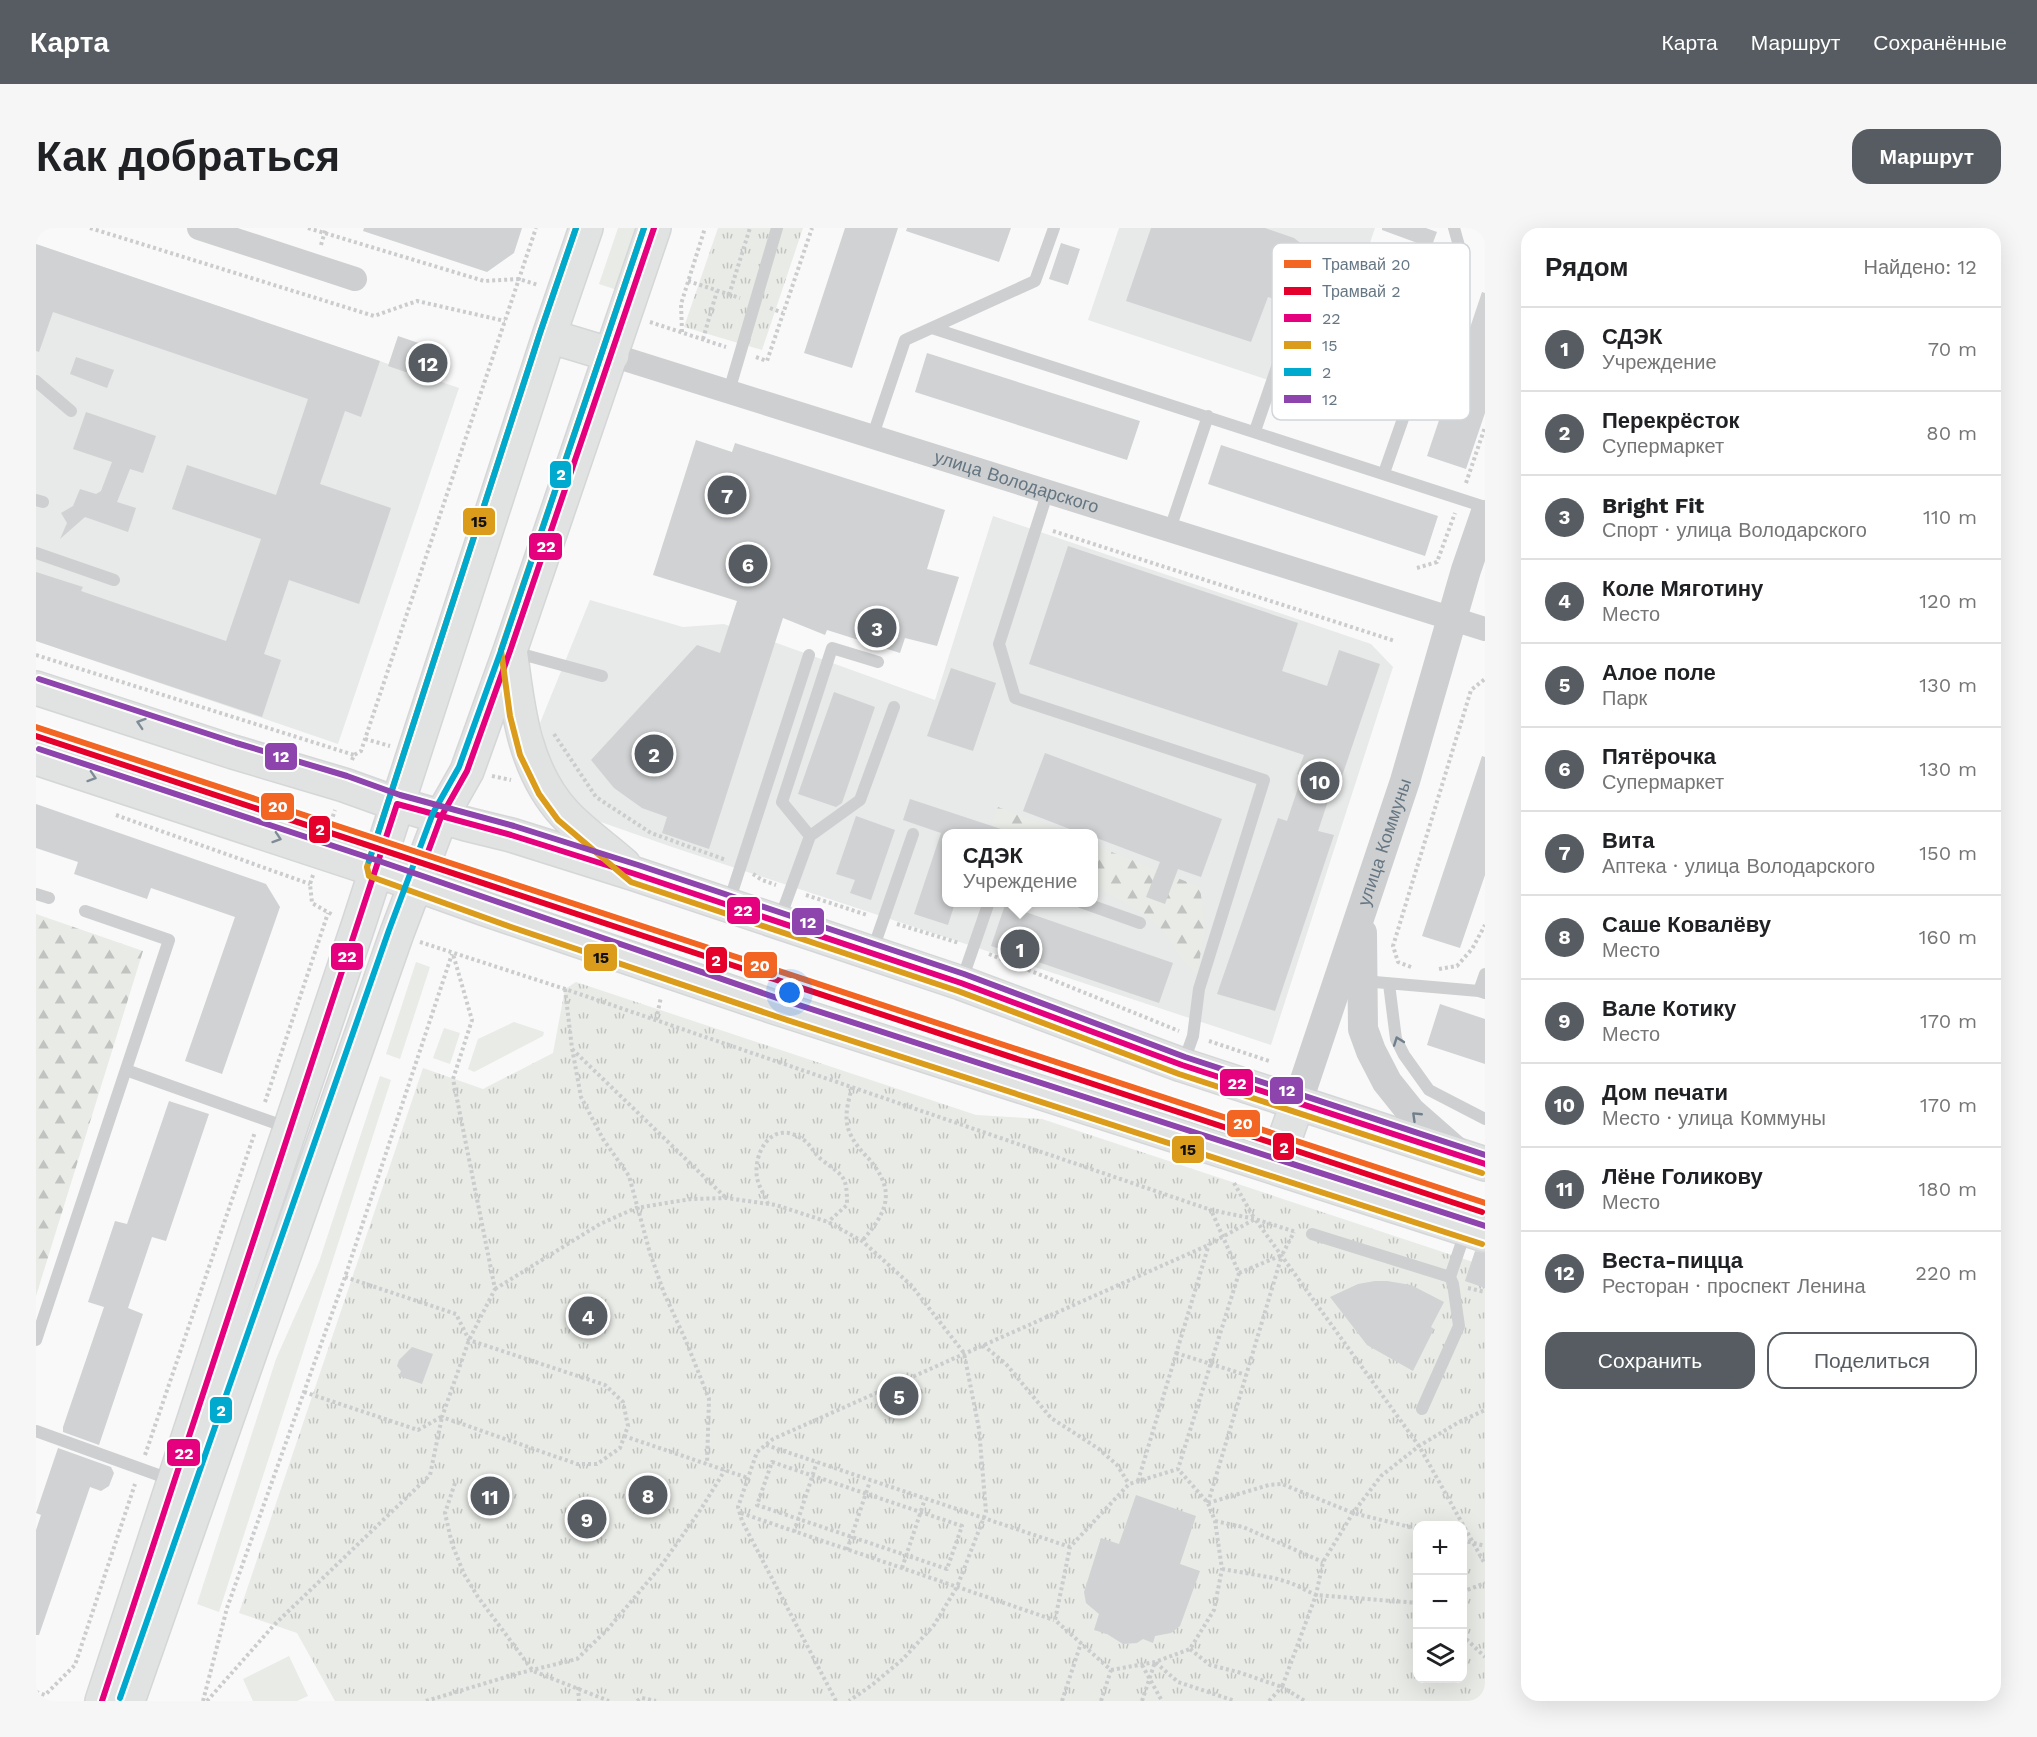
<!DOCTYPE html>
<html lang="ru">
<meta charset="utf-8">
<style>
:root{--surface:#fff;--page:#f6f6f6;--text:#202124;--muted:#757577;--line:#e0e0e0;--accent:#565c61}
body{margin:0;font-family:"Work Sans",sans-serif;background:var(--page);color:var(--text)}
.controls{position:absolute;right:18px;bottom:18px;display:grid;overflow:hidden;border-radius:12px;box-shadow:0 6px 24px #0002}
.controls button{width:54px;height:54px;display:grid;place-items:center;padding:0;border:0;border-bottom:2px solid var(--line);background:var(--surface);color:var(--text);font:30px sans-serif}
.you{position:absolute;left:754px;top:765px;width:21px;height:21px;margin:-15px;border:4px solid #fff;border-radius:50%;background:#1a73e8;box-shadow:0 0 0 9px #1a73e833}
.badge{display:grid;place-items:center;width:39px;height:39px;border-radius:50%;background:var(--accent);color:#fff;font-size:20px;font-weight:700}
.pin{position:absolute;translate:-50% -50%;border:3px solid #fff;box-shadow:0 2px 6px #0006}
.popup{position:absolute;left:906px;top:601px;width:156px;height:78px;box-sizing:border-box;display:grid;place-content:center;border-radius:12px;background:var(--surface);filter:drop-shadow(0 2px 4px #0005);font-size:20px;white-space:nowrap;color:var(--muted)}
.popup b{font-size:22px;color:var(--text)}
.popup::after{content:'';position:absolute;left:50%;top:100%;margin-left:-12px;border:12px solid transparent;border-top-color:var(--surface)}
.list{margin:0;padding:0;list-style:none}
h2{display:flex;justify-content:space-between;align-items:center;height:78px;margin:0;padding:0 24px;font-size:26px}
h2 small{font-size:20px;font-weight:400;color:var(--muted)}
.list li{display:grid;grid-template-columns:39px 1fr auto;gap:18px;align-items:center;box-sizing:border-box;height:84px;padding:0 24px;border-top:2px solid var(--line)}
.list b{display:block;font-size:22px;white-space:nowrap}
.list p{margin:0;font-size:20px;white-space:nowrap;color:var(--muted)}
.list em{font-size:20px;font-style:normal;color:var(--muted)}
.actions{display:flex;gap:12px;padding:18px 24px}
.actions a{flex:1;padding:14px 0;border:2px solid var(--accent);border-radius:18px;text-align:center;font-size:21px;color:var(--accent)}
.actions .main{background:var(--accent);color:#fff}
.icon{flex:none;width:33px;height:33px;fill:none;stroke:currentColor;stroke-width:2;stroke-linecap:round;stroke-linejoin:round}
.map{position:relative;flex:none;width:1449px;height:1473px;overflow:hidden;border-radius:18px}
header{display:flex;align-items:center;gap:36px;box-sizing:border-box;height:84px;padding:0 30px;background:var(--accent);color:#fff}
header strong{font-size:28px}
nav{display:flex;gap:33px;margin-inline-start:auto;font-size:21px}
.intro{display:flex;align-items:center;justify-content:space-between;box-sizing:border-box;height:144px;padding:0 36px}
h1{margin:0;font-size:42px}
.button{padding:15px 27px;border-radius:18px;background:var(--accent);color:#fff;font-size:21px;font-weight:700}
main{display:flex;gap:36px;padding:0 36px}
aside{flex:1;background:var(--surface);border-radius:18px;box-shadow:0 6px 24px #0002}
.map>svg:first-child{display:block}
.built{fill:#e8e9e9;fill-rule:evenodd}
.green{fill:#e8ebe6}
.forest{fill:url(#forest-firs)}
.park{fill:url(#park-tufts);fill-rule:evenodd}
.building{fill:#d0d2d3}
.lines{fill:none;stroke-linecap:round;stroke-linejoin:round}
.primary-casing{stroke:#d5d6d7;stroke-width:36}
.path{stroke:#cbcccd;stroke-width:4;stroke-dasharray:3 3;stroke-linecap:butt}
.service{stroke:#cecfd0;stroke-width:12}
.minor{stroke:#cecfd0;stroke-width:24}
.tertiary{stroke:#cecfd0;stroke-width:30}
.primary{stroke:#e1e2e2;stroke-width:33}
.bus-1-casing{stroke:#fff;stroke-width:10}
.bus-2-casing{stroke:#fff;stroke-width:10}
.bus-3-casing{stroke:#fff;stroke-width:10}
.bus-4-casing{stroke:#fff;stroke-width:10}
.bus-1{stroke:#e5007d;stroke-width:6}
.bus-2{stroke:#da9c1a;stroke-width:6}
.bus-3{stroke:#00a9ce;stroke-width:6}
.bus-4{stroke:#8e44ad;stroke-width:6}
.tram-1-casing{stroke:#fff;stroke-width:10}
.tram-2-casing{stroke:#fff;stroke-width:10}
.tram-1{stroke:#f26522;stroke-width:6}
.tram-2{stroke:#e4002b;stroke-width:6}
.oneway{stroke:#7e8c96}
.oneway2{stroke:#707f8b}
.labels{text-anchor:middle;stroke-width:6;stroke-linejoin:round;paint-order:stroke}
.street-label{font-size:18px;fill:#657683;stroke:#fff}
.key{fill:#fff;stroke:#d1d6da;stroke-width:1.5}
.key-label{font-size:16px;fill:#657683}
.line-badge{stroke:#fff;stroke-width:2}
.badge-label{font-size:16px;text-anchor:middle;font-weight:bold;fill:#fff}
.pale-badge-label{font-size:16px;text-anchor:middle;font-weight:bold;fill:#111}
</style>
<header>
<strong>Карта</strong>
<nav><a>Карта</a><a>Маршрут</a><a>Сохранённые</a></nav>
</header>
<div class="intro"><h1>Как добраться</h1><a class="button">Маршрут</a></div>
<main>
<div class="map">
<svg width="1449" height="1473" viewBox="0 0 1449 1473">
<defs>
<pattern id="forest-firs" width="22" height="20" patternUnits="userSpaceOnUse" patternTransform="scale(1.5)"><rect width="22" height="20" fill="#e8ebe6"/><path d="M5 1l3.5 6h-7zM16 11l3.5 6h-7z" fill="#c0c3c0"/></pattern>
<pattern id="park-tufts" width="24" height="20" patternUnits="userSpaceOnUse" patternTransform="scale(1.5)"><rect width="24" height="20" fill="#e8ebe6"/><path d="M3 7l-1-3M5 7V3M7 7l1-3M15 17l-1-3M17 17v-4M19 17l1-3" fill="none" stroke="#c0c3c0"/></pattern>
</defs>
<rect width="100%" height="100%" fill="#f9f9f9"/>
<path class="built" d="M1083,0H1339L1283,169L1052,92Z
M0,16L423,160L302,516L0,413Z
M957,288L1335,416L1357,439L1235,817L636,619L559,592L539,576L514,537L504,495L554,372L647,399L688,396L899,472ZM910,606H1058V674H910Z"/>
<path class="green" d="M582,0H602L581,62L563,56Z
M380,734L394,739L364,831L350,826Z
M478,794L508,804L507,808L438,844L432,841L442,811Z
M408,800L424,805L414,836L397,830Z
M344,848L355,852L183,1384L161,1376L240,1131L283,1034Z
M253,1428L272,1468L261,1473H217L207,1451Z"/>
<path class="forest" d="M962,579L1029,605L953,606Z
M1058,617L1164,659L1169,700L1161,746C1144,732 1139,718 1126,702C1113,687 1076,667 1058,658Z
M0,686L107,723L0,1068Z"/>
<path class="park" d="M682,0H767L726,122L648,99Z
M540,754L940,887L1006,891L1449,1038V1473H299L261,1405L203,1385L387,840L447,861L517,825L529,761ZM1382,1298H1426V1450H1382Z"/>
<path class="building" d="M328,0H486L478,25L451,44L327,3Z
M809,0H862L816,140L768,125Z
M871,0H975L963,34L870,3Z
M1115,0H1229L1258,10L1267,17L1272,26L1256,77L1232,69L1215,114L1090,73Z
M1346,0H1390L1401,4L1395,20L1346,2Z
M1025,15L1044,21L1032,57L1013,51Z
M0,16L344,133L325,189L309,183L284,256L355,280L323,376L253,352L228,426L245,432L226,489L0,413V344L47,359L45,363L190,413L225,311L136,281L151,237L240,267L272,171L17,84L3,124L0,123Z
M1446,64L1449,65V185L1430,241L1391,228Z
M362,108L406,123L396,153L352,138Z
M891,125L1104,193L1091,232L879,164Z
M40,129L78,142L71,160L34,146Z
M50,184L120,208L107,245L94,241L81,274L100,280L92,304L49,289L24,311L31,295L25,285L37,278L44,261L60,266L65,263L76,234L37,221Z
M660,212L696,224L699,215L909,282L891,341L923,349L901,418L869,410L864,425L791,402L789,407L747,390L673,621L626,605L631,589L606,580L578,560L555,532L661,417L684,425L701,373L617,347Z
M1185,217L1402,288L1389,328L1172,256Z
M1032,318L1262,395L1246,443L1291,458L1303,422L1344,436L1302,560L1297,558L1282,603L1298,607L1239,783L1181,766L1242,590L1251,593L1266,548L1261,546L1268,527L993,436Z
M915,440L960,455L937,523L891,508Z
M798,464L839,479L806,575L800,579L762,566Z
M1009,525L1186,591L1165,649L1142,641L1129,676L1110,669L1124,634L1058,609V606H1047L987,583Z
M1446,528L1449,529V647L1424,720L1386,708Z
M874,571L968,602L967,606H910V675H919L912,697L878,686L905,605L867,592Z
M0,576L230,656L244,679L186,846L149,833L199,689L115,660L111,671L38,646L42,634L0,620Z
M820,588L859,602L835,672L814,665L819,652L800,646Z
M969,677L1137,735L1123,775L955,718Z
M1404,776L1449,791V836L1391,817Z
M133,873L173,886L130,1013L116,1009L92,1080L107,1086L63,1217L27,1204V1199L68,1079L52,1074L79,993L91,996Z
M1439,1023L1449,1025V1060L1429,1053Z
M1339,1053H1351L1375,1057L1408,1074L1395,1099L1398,1101L1377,1143L1331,1117L1294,1069L1322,1056Z
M376,1119L397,1126L386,1156L363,1148L365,1143L361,1138L363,1132Z
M22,1220L75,1239L78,1245L73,1258L65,1263L54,1259L3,1407H0V1302L5,1287L0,1285Z
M1100,1267L1160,1288L1144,1336L1164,1343L1144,1398L1135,1405L1119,1408L1117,1415L1107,1411L1101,1415L1087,1416L1071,1406L1058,1402L1063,1386L1050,1375L1048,1364L1065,1310L1083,1316Z"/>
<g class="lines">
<g class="primary-casing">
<path id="primary" d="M513,108L576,127
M475,428C482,484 489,543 529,586C547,605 569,620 588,637
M0,460L197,524L308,557L361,576L430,596L475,607L599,646L925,755L1146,837L1449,936
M0,530L340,642L449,681L738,779L1449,1007
M1239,939L1261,876
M66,1473L221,999L323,695L513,108L550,0
M92,1473L361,705L405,589L431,543L474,423L618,0"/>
</g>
<path class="path" d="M54,0L338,88L381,73L469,93
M272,0L448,53L483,51L502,57
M285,17L290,0
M652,53L704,70
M693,67L714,0
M734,80L747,85
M614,94L690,119
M646,104L645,76L669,0
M667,111L681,63
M720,129L731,133L776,0
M1430,255L1449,199
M1017,303L1359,413
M1381,340L1401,334L1419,285
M0,427L318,527
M518,506L560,569L615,605L690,632
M329,511L354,518
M316,532L318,527L325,523L329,511L500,0
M456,548L475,552
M80,587L274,656
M293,600L299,582
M717,646L726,652L740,657
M277,647L274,656L276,675L297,687
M770,667L831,687
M861,696L923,715
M384,714L529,761L1175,982L1219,991L1260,1004
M953,726L1143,803
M1375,739L1362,734L1357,718L1435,462L1449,451
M1403,741L1421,738L1436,721L1449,697
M529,761L536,820L545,869L567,911L593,948L614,1025L628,1065L650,1113L673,1171L671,1236
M620,792L625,769
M1173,813L1233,833
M536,821L690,970
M816,859C813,872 808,886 812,900C815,911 825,923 833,931C861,964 851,984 826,1013
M229,874L292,685
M1198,955L1218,990
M732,976C729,968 723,959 721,950C717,925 735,893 763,909C776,916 776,924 786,932C808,949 811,947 811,977L792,994
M1203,1045L1246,1027L1258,1004
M309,1049L420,1086L433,1112L569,1157L587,1174L592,1198L584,1220L561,1236H541L406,1189L433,1112L459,1061L417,851L436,792L417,726
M1432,1060L1449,1064
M459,1061L564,996L600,980L655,971L690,970L740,977L792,994L826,1013L875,1057L928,1125L943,1201L950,1284L921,1359L898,1397L867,1431L836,1457L813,1473
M947,1117L970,1136L1015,1190L1063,1221L1081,1237L1093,1256
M1140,1125L1210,1147
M268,1164L382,1202L405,1189
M588,1208L712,1250
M730,1217L1034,1319
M109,1227L219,904
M736,1234L926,1298L911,1341L721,1277Z
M1102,1253L1173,1016
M419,1255L409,1285L416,1316L428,1346L442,1369L497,1443L573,1473
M1172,1275L1246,1027
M1172,1275L1233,1257L1246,1256L1317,1285L1382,1301
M705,1285L1018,1392
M1179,1293L1207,1299L1287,1334
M758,1304L781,1234
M1426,1312L1449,1318
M811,1322L834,1253
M866,1340L889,1271
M1186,1341L1238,1350L1255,1355L1280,1367L1382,1375
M1426,1364L1449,1355
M1426,1407L1449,1429
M1154,1421L1174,1437L1202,1444L1246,1459L1280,1367L1287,1334L1317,1285L1345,1248L1383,1218L1423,1194L1449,1182
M1106,1437L1126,1473
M1075,1442L1119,1434L1154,1421L1178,1382L1186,1341L1179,1293L1172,1275L1142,1241
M542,1459L543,1473
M0,1464L9,1467L39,1437L99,1256
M167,1473L191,1380L309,1049L416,726
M171,1473L238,1397L394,1247L406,1189
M390,1473L480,1446L541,1431L572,1401L625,1338L665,1281L689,1242
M601,1473L606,1470L620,1473
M800,1473L706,1293L702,1279L721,1224L737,1211L1168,1019L1219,991L1383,1218L1449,1336
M1026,1473L1045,1415
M1065,1473L1075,1442L1019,1392L1034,1319L1093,1256L1142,1241L1203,1045L1175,982
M1106,1473L1119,1434L1142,1454L1199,1473
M1233,1473L1246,1459L1269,1473"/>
<path class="service" d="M896,100L1449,279
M0,153L35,183
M693,163L741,0
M1219,203L1253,104
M837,207L869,112L999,53L1018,0
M1348,245L1425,25L1418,0
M1012,263L963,416L979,470L1228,552L1163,761L1157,808L1147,836
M0,272L7,274
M1134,301L1172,188
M0,325L78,352
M478,424L566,448
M774,608L746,574L796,420L842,434
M0,666L13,670
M1045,674L1104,695
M692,677L773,427
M743,693L774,608L824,572L858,479
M836,724L877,606
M1449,746L1443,763L1449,765
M926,752L953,674
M1327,753L1443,763
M1353,756L1360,811L1368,827L1393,862L1449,891
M90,842L253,900
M1276,1006L1414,1049
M0,1112L133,712L49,683
M1386,1181L1423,1098L1417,1056L1414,1049L1430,1002
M0,1203L136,1252"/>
<g class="minor">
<path d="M163,0L319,51"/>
<path id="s1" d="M576,127L1449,401"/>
</g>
<g class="tertiary">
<path d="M1326,705L1327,801L1335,823L1351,854L1375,884L1424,927"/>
<path id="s2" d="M1261,876L1369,553L1430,342L1449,287"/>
</g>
<use href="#primary" class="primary"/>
<g class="bus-1-casing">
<path id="bus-1" d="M389,632L405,589L431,543L474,423L618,0
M66,1473L361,576L475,607L599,646L925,755L1146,837L1449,936"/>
</g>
<g class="bus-2-casing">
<path id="bus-2" d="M540,0L504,105L331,639L333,648L475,699L751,792L1446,1016
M608,0L465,422L474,488L484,527L503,566L522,592L595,654L922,763L1143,846L1446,945"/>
</g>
<g class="bus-3-casing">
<path id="bus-3" d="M333,633L504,105L540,0
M84,1470L353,702L397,585L423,539L466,420L608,0"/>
</g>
<g class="bus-4-casing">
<path id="bus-4" d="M3,451L200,515L311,548L364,567L478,598L602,637L928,746L1149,829L1449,927
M3,521L343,633L741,770L1449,998"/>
</g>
<use href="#bus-1" class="bus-1"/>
<use href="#bus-2" class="bus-2"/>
<use href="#bus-3" class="bus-3"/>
<use href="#bus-4" class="bus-4"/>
<g class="tram-1-casing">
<path id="tram-1" d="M0,499L1449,975"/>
</g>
<g class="tram-2-casing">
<path id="tram-2" d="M0,508L1446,984"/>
</g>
<use href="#tram-1" class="tram-1"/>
<use href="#tram-2" class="tram-2"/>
</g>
<defs><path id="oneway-chevron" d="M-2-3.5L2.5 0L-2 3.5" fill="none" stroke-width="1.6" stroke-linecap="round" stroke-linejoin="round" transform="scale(1.5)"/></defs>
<g class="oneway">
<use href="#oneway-chevron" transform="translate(105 495) rotate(-162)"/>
<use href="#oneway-chevron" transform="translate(56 549) rotate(18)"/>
<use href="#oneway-chevron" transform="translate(241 610) rotate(18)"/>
</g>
<g class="oneway2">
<use href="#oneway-chevron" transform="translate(1362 813) rotate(-110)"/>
<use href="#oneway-chevron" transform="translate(1380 888) rotate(-136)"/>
</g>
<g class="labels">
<g class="street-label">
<text dy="6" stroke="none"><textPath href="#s1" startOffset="424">улица Володарского</textPath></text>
<text dy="6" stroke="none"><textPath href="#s2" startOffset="276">улица Коммуны</textPath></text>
</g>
</g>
<rect x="1236" y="15" width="198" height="177" rx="9" class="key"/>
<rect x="1248" y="32" width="27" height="8" fill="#f26522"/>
<rect x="1248" y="59" width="27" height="8" fill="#e4002b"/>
<rect x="1248" y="86" width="27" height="8" fill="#e5007d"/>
<rect x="1248" y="113" width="27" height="8" fill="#da9c1a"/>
<rect x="1248" y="140" width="27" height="8" fill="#00a9ce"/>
<rect x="1248" y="167" width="27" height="8" fill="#8e44ad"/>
<g class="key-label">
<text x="1286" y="42">Трамвай 20</text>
<text x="1286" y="69">Трамвай 2</text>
<text x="1286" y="96">22</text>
<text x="1286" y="123">15</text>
<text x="1286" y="150">2</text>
<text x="1286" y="177">12</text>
</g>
<g class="line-badge">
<rect x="513" y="232" width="23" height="29" rx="6" fill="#00a9ce"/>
<rect x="426" y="279" width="34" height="29" rx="6" fill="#da9c1a"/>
<rect x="492" y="304" width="35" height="29" rx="6" fill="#e5007d"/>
<rect x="228" y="514" width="34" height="29" rx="6" fill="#8e44ad"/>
<rect x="224" y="564" width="35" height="29" rx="6" fill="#f26522"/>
<rect x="272" y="587" width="23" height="29" rx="6" fill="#e4002b"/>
<rect x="690" y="668" width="35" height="29" rx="6" fill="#e5007d"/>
<rect x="755" y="679" width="34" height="29" rx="6" fill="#8e44ad"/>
<rect x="294" y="714" width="34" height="29" rx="6" fill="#e5007d"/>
<rect x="547" y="715" width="35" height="29" rx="6" fill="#da9c1a"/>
<rect x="669" y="718" width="23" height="28" rx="6" fill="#e4002b"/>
<rect x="707" y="723" width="35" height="28" rx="6" fill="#f26522"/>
<rect x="1183" y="840" width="35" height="29" rx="6" fill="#e5007d"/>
<rect x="1233" y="848" width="35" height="29" rx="6" fill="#8e44ad"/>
<rect x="1190" y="881" width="35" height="29" rx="6" fill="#f26522"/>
<rect x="1236" y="904" width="23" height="29" rx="6" fill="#e4002b"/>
<rect x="1135" y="907" width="34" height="29" rx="6" fill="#da9c1a"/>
<rect x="173" y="1168" width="24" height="28" rx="6" fill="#00a9ce"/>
<rect x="130" y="1210" width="35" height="29" rx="6" fill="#e5007d"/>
</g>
<g class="badge-label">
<text x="525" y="252">2</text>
<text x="510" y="324">22</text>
<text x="245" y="534">12</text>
<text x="242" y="584">20</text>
<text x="284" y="607">2</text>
<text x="707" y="688">22</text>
<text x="772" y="700">12</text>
<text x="311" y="734">22</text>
<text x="680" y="738">2</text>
<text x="724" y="743">20</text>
<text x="1201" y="861">22</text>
<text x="1251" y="868">12</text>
<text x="1207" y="901">20</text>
<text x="1248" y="925">2</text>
<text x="185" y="1188">2</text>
<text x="148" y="1231">22</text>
</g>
<g class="pale-badge-label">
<text x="443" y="299">15</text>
<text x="565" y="735">15</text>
<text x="1152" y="927">15</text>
</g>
</svg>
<div class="controls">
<button>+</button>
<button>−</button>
<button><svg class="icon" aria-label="layers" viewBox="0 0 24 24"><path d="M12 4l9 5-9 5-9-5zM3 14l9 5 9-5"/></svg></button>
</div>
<div class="you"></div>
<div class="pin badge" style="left:984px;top:721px">1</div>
<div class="popup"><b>СДЭК</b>Учреждение</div>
<div class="pin badge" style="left:618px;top:526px">2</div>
<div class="pin badge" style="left:841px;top:400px">3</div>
<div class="pin badge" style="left:552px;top:1088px">4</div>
<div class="pin badge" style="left:863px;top:1168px">5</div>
<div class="pin badge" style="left:712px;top:336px">6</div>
<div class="pin badge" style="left:691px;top:267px">7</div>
<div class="pin badge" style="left:612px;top:1267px">8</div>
<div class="pin badge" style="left:551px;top:1291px">9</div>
<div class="pin badge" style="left:1284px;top:553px">10</div>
<div class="pin badge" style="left:454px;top:1268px">11</div>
<div class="pin badge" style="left:392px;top:135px">12</div>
</div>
<aside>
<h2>Рядом<small>Найдено: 12</small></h2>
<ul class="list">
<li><span class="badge">1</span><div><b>СДЭК</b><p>Учреждение</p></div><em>70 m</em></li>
<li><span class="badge">2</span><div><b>Перекрёсток</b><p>Супермаркет</p></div><em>80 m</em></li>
<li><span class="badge">3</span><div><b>Bright Fit</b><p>Спорт · улица Володарского</p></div><em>110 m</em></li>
<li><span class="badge">4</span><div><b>Коле Мяготину</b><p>Место</p></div><em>120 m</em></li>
<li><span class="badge">5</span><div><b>Алое поле</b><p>Парк</p></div><em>130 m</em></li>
<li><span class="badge">6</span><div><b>Пятёрочка</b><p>Супермаркет</p></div><em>130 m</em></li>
<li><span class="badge">7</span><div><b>Вита</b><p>Аптека · улица Володарского</p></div><em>150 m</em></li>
<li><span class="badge">8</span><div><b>Саше Ковалёву</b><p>Место</p></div><em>160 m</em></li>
<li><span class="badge">9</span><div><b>Вале Котику</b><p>Место</p></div><em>170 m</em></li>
<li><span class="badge">10</span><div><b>Дом печати</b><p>Место · улица Коммуны</p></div><em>170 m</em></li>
<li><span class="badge">11</span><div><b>Лёне Голикову</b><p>Место</p></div><em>180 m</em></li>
<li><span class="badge">12</span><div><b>Веста-пицца</b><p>Ресторан · проспект Ленина</p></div><em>220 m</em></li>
</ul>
<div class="actions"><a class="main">Сохранить</a><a>Поделиться</a></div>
</aside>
</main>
